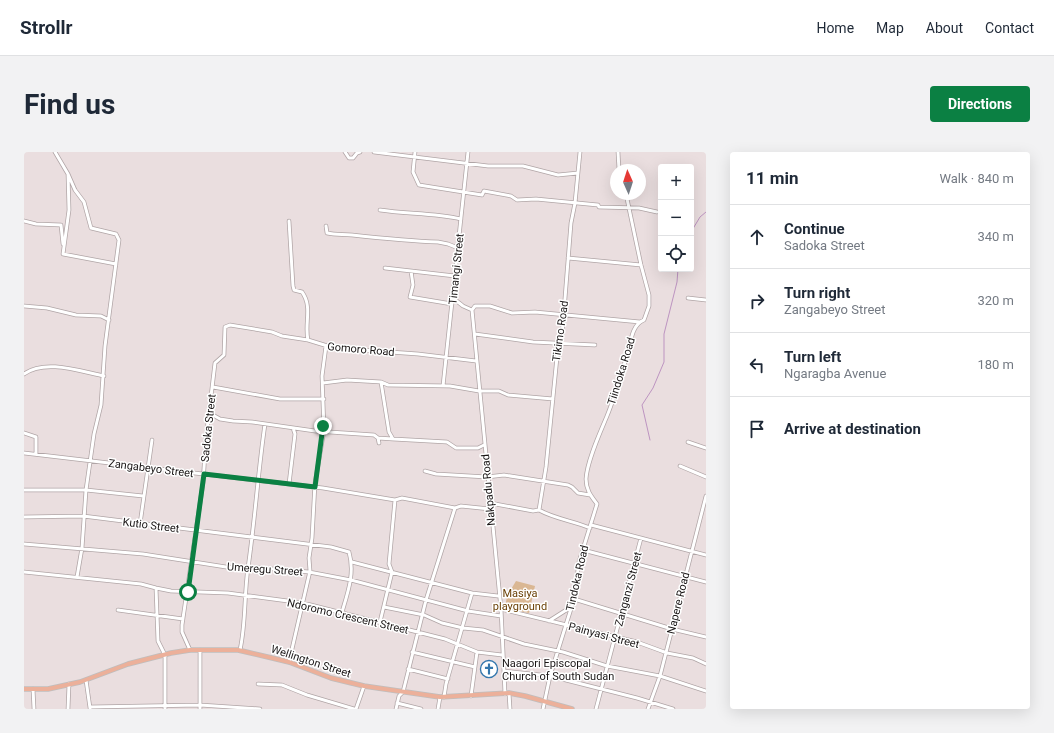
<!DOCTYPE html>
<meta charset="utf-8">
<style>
:root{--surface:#fff;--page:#f2f2f3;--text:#1f2937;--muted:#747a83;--line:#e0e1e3;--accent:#0b8043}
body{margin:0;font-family:Roboto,sans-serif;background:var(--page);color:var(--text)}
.controls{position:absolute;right:12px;top:12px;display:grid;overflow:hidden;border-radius:4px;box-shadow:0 4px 16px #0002}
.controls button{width:36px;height:36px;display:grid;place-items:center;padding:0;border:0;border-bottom:1px solid var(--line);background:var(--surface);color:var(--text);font:20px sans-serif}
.compass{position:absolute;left:586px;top:12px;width:36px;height:36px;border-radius:50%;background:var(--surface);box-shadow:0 4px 16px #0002;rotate:357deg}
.stop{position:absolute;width:12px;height:12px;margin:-9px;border:3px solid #0b8043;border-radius:50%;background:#fff}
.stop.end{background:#0b8043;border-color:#fff;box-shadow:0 1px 4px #0008}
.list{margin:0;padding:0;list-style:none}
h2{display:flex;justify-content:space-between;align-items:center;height:52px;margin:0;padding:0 16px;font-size:17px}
h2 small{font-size:13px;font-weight:400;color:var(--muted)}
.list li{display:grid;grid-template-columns:26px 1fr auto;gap:12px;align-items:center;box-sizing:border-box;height:64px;padding:0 16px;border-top:1px solid var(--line)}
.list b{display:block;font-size:15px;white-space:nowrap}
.list p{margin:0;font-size:13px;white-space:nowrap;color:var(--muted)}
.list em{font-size:13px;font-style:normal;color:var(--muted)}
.icon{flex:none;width:22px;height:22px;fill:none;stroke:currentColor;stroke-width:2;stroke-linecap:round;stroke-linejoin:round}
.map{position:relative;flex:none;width:682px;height:557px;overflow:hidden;border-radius:4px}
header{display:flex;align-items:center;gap:24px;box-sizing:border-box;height:56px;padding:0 20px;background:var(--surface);border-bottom:1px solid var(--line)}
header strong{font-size:19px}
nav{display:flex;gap:22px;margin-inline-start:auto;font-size:14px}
.intro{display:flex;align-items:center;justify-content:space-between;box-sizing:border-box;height:96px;padding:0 24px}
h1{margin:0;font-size:28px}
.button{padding:10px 18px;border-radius:4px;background:var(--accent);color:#fff;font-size:14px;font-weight:700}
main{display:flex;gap:24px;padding:0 24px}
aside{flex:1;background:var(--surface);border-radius:4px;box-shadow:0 4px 16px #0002}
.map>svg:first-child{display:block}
.green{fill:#dab793}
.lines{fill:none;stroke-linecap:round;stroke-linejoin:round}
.stream{stroke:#bd94c1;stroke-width:1}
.minor-casing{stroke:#b0a5a6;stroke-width:4.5}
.major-casing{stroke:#bfbebe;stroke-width:5.5}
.minor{stroke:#fff;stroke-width:3}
.major{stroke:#ecb09a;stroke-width:4}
.route{stroke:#0b8043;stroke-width:5}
.labels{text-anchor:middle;stroke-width:3;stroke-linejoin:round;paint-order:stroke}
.street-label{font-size:11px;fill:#1a1616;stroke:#fff}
.park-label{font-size:11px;fill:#6b4107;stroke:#fff}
.poi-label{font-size:11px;fill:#1a1616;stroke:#fff;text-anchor:start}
</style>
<header>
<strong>Strollr</strong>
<nav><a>Home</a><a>Map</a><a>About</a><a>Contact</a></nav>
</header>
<div class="intro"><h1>Find us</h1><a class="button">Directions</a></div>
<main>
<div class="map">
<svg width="682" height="557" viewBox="0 0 682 557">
<rect width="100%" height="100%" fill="#eadedf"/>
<path class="green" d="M492,429L511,434L505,461L481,456L483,444Z"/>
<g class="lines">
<path class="stream" d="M667,80L676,65L682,60
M626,288L618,253L629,236L640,210V182L653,130L654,117"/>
<g class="minor-casing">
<path id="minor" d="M31,0L44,22L45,58L39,102L92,112
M321,0L325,6H329L333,1L336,0
M350,0L464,14H499L534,23L554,21
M391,0L389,20L395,33L458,43L460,39L487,44L493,48L512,47L574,53L575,55L615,56L633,60
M594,0L595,18
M44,22L51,38L60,50L67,76L92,82L95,88L81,194L77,253L70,282L62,338L58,396L53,425
M356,58C383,62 410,61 437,67
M0,69L12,72L37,73L39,92
M265,69L269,134L270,138L278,140C289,155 280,172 284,188
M302,74L303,81C312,83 319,82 328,83C356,86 385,89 414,90L424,92L434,96
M544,106L617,113
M361,116L431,124
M387,119L389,133L386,145L428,152
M429,146L439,154L448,158L477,457L481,542
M664,146L682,148
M0,154L23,156L52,163L77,164L85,168
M448,158L451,154H466L488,161L511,160L616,170
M451,182L509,190L571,193
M0,222C21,207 55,219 80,224
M299,231L323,228L357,230
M419,234L444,0
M189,235L256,247H300
M187,262L196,267L209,269L228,270L291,279L350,283L354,286L355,291
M0,281L12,285V302
M354,286L369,287L365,280L357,230L364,233L426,234L455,239H475L484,243L529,247
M369,287L423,290L432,296H454L460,293
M664,290L682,296
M0,301L299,336L371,348L378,346L431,356L437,354L466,357
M656,314L682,325
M401,319L412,322L463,325L480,323L544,333L548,335L554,341L566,343
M265,332L271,282L269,276
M0,338H62L119,344
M466,351L509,359L515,358C531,367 550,369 566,376
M515,358L522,315L533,205L538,184L547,71L551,51L556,0
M0,365L59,364L307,395L325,400C331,421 324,440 318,460
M116,372L128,288
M567,373L682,403
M0,392L119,402L202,415L237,416L285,420L327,428L444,459L477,464
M559,398L682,430
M328,410L448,441L474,444
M0,420L117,432L132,436L147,439L204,441L279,451L421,487L453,500L478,503
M132,436L134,489L141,503V557
M550,447L648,477L682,485
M360,455L400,463L418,471L439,476L459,478L500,492L539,500L583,514L636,524L682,539
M477,457L613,490L643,501L669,506L682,512
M94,458L159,467
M525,469L547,455
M356,470L368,420L365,412L371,348
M166,498L158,480V473L179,331L182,286L191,211L200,203L201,175L206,173L248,180L258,184L284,188L310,196L394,202L452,209
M176,498V557
M216,498C222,471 220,443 224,416C231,368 234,320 241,272
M388,500L451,515
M265,510L286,419L285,406L288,386L291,331L300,278L298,224L302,194
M384,517L424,527
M480,519L526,524L613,546L649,557
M62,528L66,556
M234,532L258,533L283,543L330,557
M9,537L10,557
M485,541L486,557
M447,544L453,500
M420,545L422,532L448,441
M373,551L397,557
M66,555L176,553L236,557
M44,557L45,532
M332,557L340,534
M372,557L375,544L379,540L402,448L431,356
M414,557L416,545
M519,557L526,524L550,447L555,410L573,352C567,344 562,338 562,327C563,309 576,281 583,264C592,242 598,219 605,197C607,187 609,172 620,168L625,154V143L617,113L602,42
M572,557L617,386
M624,557L636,524L682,344"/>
</g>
<g class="major-casing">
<path id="major" d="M0,537H24L56,530L104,512L147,501L166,498H214L265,510L307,526L340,534L416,545L485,541L501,544L548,557"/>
</g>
<use href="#minor" class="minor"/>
<use href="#major" class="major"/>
</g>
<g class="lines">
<path class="route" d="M164,440L180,322L291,335L299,274"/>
</g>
<defs>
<g id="church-ring" transform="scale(0.9)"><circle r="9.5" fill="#fff" stroke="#3477ad" stroke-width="1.5"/><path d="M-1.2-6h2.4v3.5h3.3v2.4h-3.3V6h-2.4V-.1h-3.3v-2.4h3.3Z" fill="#3477ad"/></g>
</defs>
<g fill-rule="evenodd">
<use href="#church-ring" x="465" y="517"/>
</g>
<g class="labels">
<g class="street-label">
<text transform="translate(432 117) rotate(-84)" y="4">Timangi Street</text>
<text transform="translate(536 179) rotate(-82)" y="4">Tikimo Road</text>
<text transform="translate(337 197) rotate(5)" y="4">Gomoro Road</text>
<text transform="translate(597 219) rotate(-73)" y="4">Tiindoka Road</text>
<text transform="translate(184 276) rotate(-84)" y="4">Sadoka Street</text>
<text transform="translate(127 316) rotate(7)" y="4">Zangabeyo Street</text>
<text transform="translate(464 338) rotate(-95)" y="4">Nakpadu Road</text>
<text transform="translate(127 373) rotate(7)" y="4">Kutio Street</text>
<text transform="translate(241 417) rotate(4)" y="4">Umeregu Street</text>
<text transform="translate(553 426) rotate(-77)" y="4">Tindoka Road</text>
<text transform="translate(604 437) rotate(-75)" y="4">Zanganzi Street</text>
<text transform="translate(654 451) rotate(-76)" y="4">Napere Road</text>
<text transform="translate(324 464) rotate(13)" y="4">Ndoromo Crescent Street</text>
<text transform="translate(580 483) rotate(15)" y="4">Painyasi Street</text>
<text transform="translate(287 509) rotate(18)" y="4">Wellington Street</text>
</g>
<g class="park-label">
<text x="496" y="445">Masiya<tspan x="496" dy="13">playground</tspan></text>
</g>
<g class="poi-label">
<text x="478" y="515">Naagori Episcopal<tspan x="478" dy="13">Church of South Sudan</tspan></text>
</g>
</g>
</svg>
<div class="controls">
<button>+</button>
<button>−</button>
<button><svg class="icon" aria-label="locate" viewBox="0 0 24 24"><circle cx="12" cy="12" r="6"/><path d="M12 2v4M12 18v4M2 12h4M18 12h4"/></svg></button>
</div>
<svg class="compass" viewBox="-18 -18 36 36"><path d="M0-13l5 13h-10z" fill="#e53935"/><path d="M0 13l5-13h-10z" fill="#747a83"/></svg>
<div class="stop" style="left:164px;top:440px"></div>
<div class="stop end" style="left:299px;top:274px"></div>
</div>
<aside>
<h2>11 min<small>Walk · 840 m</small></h2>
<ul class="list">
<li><svg class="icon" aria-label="ahead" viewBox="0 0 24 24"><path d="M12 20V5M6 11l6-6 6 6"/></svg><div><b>Continue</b><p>Sadoka Street</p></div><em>340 m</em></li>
<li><svg class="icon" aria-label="right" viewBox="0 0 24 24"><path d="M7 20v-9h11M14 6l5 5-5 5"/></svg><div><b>Turn right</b><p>Zangabeyo Street</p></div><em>320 m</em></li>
<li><svg class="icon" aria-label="left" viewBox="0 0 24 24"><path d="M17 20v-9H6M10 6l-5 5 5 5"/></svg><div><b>Turn left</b><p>Ngaragba Avenue</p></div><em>180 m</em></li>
<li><svg class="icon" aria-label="arrive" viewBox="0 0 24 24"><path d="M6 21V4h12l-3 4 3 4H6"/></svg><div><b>Arrive at destination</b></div></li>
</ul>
</aside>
</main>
